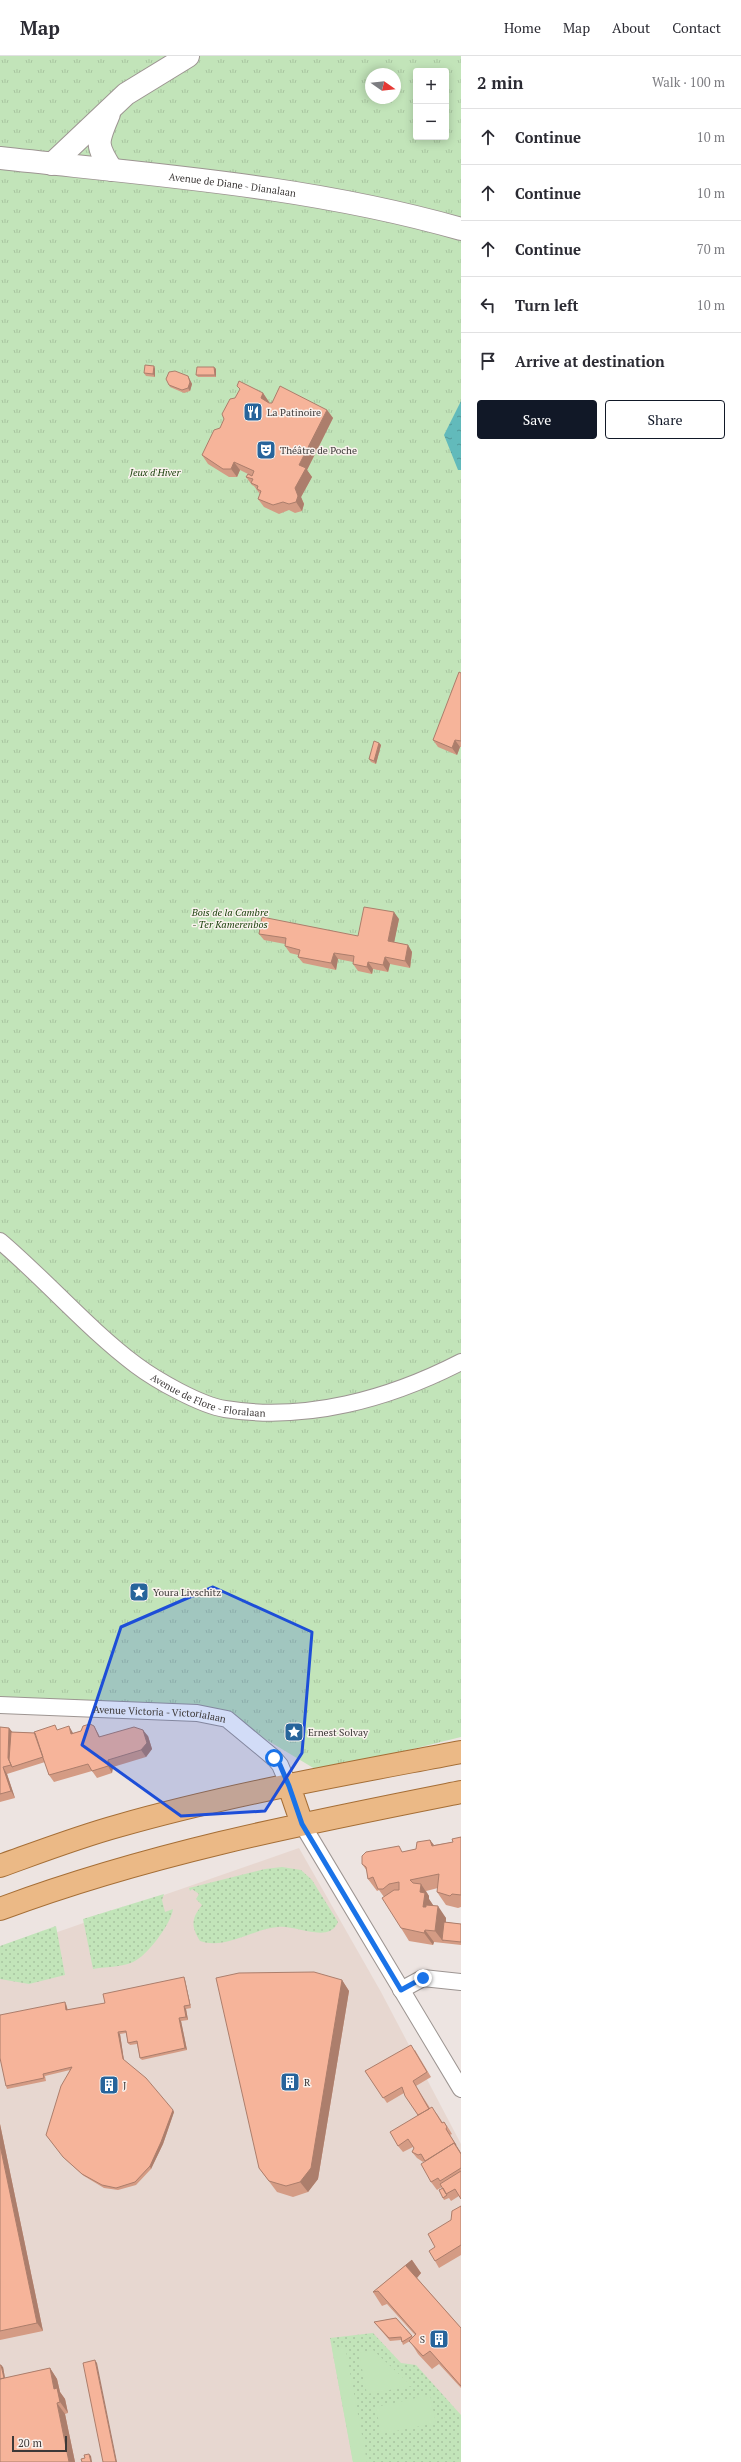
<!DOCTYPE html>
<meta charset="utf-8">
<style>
:root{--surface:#fff;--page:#f7f7f7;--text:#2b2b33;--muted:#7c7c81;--line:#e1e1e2;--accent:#111827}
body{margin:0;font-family:"PT Serif",serif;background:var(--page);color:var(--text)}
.controls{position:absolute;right:12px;top:12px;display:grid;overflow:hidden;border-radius:4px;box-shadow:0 2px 10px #0003}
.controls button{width:36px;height:36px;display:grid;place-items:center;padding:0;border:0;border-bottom:1px solid var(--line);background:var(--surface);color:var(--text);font:20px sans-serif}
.compass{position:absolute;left:365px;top:12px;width:36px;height:36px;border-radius:50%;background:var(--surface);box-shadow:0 2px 10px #0003;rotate:104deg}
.scale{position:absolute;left:12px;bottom:10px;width:55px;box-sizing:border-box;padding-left:4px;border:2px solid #3d3938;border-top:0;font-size:11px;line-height:14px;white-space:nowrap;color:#3d3938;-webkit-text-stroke:3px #faf2ee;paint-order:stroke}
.stop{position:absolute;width:12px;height:12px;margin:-9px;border:3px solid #1a73e8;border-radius:50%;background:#fff}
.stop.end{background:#1a73e8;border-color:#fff;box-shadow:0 1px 4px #0008}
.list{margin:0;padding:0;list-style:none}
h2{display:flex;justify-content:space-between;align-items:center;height:52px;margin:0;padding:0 16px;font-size:17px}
h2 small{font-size:13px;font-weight:400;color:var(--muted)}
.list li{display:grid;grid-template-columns:26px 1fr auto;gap:12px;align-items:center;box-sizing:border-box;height:56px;padding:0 16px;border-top:1px solid var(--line)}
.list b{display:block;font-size:15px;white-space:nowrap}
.list em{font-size:13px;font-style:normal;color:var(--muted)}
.actions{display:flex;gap:8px;padding:12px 16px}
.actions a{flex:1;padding:9px 0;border:1px solid var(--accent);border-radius:4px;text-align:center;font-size:14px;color:var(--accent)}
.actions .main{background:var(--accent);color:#fff}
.icon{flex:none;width:22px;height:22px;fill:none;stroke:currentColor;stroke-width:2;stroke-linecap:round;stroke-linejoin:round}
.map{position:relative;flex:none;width:461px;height:2406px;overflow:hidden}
header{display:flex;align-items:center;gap:24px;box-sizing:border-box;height:56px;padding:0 20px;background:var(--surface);border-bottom:1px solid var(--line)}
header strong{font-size:19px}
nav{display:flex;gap:22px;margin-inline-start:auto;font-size:14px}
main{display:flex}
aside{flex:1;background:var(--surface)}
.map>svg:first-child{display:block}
.built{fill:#e7d7d0}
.grass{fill:url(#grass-dots)}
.park{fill:url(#park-tufts);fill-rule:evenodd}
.pitch{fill:#c2e4b9}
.water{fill:url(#water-ripples)}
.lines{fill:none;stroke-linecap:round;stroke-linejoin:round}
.street-casing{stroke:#9d9592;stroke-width:18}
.secondary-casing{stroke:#9d9592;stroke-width:24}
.primary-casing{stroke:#a56e36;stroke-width:24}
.street{stroke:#fff;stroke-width:16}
.secondary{stroke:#fff;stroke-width:22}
.primary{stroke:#ebb986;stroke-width:22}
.wall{fill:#d49b84}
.shaded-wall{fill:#ac7e6c}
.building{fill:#f6b49a;stroke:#ac7e6c}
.route{stroke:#1a73e8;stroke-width:5}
.marked{fill:#1d4ed8;fill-opacity:0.2;stroke:#1d4ed8;stroke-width:3;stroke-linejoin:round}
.labels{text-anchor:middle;stroke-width:3;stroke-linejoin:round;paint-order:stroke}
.street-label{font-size:10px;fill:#3d3938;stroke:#faf2ee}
.poi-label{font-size:10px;fill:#3d3938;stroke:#faf2ee;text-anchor:start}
.park-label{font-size:10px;font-style:italic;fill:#163d07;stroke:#faf2ee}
</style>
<header>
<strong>Map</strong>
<nav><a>Home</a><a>Map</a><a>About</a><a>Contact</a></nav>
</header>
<main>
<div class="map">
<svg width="461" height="2406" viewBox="0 0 461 2406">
<defs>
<pattern id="grass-dots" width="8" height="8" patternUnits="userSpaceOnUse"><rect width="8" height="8" fill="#c2e4b9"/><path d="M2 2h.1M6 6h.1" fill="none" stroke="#a8c4a0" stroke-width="1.8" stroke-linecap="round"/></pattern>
<pattern id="park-tufts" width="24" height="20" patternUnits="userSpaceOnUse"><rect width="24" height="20" fill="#c2e4b9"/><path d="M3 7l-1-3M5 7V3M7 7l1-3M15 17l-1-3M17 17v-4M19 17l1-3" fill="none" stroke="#a8c4a0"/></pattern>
<pattern id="water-ripples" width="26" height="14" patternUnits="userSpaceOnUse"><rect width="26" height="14" fill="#62babb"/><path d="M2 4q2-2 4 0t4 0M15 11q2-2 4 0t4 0" fill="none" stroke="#529899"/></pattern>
</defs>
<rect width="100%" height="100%" fill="#ede4e1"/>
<path class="built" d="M299,1792L381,1936L461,2088V2406H0V1896Z"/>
<path class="grass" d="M282,1811L301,1814L312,1824L338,1866C329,1888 297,1869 278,1871C253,1873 225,1894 200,1885C191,1870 191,1863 202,1849L196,1843L199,1838L192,1833L190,1835L189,1832L265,1813Z
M164,1838L162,1844L165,1856L173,1853C171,1868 147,1900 133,1906C122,1911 104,1911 93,1913L83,1863Z
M56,1870L65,1919L29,1928L0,1923V1890Z
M373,2277L401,2307L416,2309L461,2359V2406H353L330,2282Z"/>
<path class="park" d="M0,0H461V1681L320,1716L242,1669L0,1643ZM416,15H446V81H416ZM371,18H395V42H371Z"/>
<path class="pitch" d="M345,2290L367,2406H353L332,2292Z
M373,2294L412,2330L367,2338L359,2297Z
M430,2339L436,2367L381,2378L376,2351Z"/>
<path class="water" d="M461,345V414H458L444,379Z"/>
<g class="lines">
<g class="street-casing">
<g id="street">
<path id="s1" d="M0,1185C46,1224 87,1272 136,1309C156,1324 200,1349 225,1353C306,1366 389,1343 461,1306"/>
<path id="s2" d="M0,1649L197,1657L227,1663L274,1702L280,1709L289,1730"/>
<path d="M302,1768L461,2033"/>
<path d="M401,1934L423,1922L461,1926"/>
</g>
</g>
<g class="secondary-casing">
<g id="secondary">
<path d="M109,58C97,86 95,88 112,114"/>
<path id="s3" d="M0,102C154,119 311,130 461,173"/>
<path d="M52,108L126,38L188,0"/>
</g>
</g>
<g class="primary-casing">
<path id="primary" d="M289,1730L302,1768
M0,1810C39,1796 78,1781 118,1770C230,1738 346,1718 461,1696
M0,1853C150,1797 305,1767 461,1736"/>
</g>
<use href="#street" class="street"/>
<use href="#secondary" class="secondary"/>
<use href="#primary" class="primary"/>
</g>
<path class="wall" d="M154,310L155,313V321L146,320L144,317Z
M214,311L216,313V321H198L196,319Z
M188,320L192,328L190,335L184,337L170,331L169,329Z
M263,337L269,346V347L327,354L333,362L307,414L312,421L301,441L304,448L302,455L295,457L289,454L279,458L264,451L258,443L260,438L254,430L252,429L246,421L248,418L240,414L237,421H229L208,408L202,399L220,372Z
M461,617V691H460L457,699L438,691L433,684Z
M379,687L381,689L376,708L371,706L369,703Z
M399,863L394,886L408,889L412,896L410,912L390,908L388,916L373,913L372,918L358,915L353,908V906L338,903L336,914L303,907L298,901V899L290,897L285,890V888L264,884L259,878L358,880Z
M94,1670L98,1677L100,1681L148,1680L152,1693L146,1701L113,1711L112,1717L97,1722L92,1715L54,1726L49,1719L45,1706L7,1718L15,1742L0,1746V1671L9,1672L12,1676L35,1677L58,1674L73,1677L81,1675Z
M461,1781V1851L458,1852L446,1849L437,1836L438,1832L426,1835L429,1840V1843L433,1849L446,1862V1866L461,1868V1889L434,1886L433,1889L409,1885L401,1872L384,1841L379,1834L377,1835L368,1823L367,1815L362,1808L403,1796L416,1793L430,1784L434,1789L453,1786Z
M185,1924L191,1952L186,1953L188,1964L181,1965L187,1994L142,2004L140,2002L137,1988L130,1989L128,1987L126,1977L120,1978L124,2004L174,2056L163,2088L151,2113L136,2129L118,2134L104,2132L84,2120L65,2103L46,2079L70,2014L45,2020L46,2025L7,2033L6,2030L66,1948L68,1954L105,1947Z
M342,1924L349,1935L318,2123L308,2136L293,2141L277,2136L259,2112Z
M415,1994L431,2021L416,2030L430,2052L437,2058L443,2067L444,2066L449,2073L452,2078L450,2079L461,2097V2143L459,2140L451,2145L449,2142L444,2144L443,2142V2132L442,2131L437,2134L431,2126L425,2105L423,2106L417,2102L412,2096L414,2092L413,2091L403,2096L398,2090L418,2059L404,2037L387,2047L365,2015Z
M0,2068L43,2275L0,2284Z
M461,2150V2199L439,2212L435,2205V2191L451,2164Z
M412,2204L421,2217L417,2222L461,2272V2332L439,2308L432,2313L418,2298L410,2285L403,2289L402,2286L401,2284L390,2285L374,2266L396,2262L413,2281L415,2279L387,2248L382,2250L373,2236Z
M3,2311L5,2322L50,2312L57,2323L60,2336L65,2343L68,2357L65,2358L75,2406H0Z"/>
<path class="shaded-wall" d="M154,310L155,313V321L153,318Z
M214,311L216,313V321L215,319Z
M188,320L192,328L190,335L188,332Z
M263,337L269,346L267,351L261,342Z
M327,354L333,362L307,414L312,421L301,441L304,448L302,455L296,446L295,432L299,409Z
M234,406L240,414L237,421L231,413Z
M455,684L460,691L457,699L452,692Z
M379,687L381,689L376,708L374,705Z
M394,856L399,863L393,892L388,885Z
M408,889L412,896L410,912L405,905Z
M334,897L338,903L336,914L331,907Z
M385,901L390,908L388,916L383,909Z
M368,906L373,913L372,918L367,911Z
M69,1670L73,1677L71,1678Z
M9,1672L14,1678L12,1711L15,1716L11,1709L8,1702Z
M143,1674L148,1680L152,1693L146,1701L141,1694Z
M108,1704L113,1711L112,1717L108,1710Z
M3,1711L7,1718L15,1742L11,1735Z
M430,1784L439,1796L432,1790Z
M421,1828L429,1840V1843L433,1849L432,1863L423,1851L420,1836Z
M438,1850L446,1862L444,1885L442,1884L435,1875Z
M425,1874L434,1886L433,1889L424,1877Z
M184,1921L185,1924L191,1952L190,1949Z
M342,1924L349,1935L318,2123L308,2136L300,2126Z
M65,1946L66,1948L68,1957L66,1954Z
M184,1950L186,1953L188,1964L186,1961Z
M179,1962L181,1965L187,1994L185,1992Z
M118,1976L120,1978L124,2005L123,2003Z
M173,2054L174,2056L163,2088L151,2113L150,2110Z
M0,2068L43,2275L37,2267L0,2089Z
M446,2073L461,2097V2098Z
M412,2204L421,2217L416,2223L406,2210Z
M95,2304L97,2307L117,2406H116Z
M1,2309L3,2311L7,2333L6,2331Z
M50,2312L57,2323L60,2336L65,2343L68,2357L60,2346L54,2333Z
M57,2347L65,2358L75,2406H69Z
M89,2398L91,2400L92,2406H91Z"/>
<path class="building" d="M145,309L154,310L153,318L144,317Z
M197,311H214L215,319H196Z
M175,315L188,320L190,326L188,332L182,334L169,329L166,323L169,316Z
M239,325L263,337L261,342L269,347H272L280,330L327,354L299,409L306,412L295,432L298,440L296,446L289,448L283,446L273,449L258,443L261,435L257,433L258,430L251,427L253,423L246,421L248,418L252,420L254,415L234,406L231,413H223L202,399L214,374L220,372L224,363L222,358L230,343L235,342L240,333L237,330Z
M459,616L461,617V685L455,684L452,692L433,684Z
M374,685L379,687L374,705L369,703Z
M364,851L394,856L388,885L408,889L405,905L385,901L383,909L368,906L367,911L353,908L354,900L334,897L331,907L298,901L300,894L285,890L286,882L259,878L262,861L358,880Z
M90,1668L94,1670L99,1681L134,1671L143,1674L147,1687L141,1694L108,1704V1710L92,1715L88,1708L49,1719L34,1676L55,1669L57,1674L69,1670L71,1678L81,1675L83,1670Z
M0,1671L9,1672L8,1702L11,1709L3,1711L11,1735L0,1738Z
M11,1676L35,1677L43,1701L12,1711L9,1704Z
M461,1781V1839L452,1838L450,1840L437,1836L439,1818L410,1824L413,1827L421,1828L420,1836L425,1837L423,1851H426V1849L438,1850L435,1875L425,1874L424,1877L401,1872L382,1842L394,1834H399V1826L389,1828L383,1833H378L373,1821L368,1823L366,1811L362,1808V1800L366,1796L399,1790L402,1796L416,1793L417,1786L430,1784L432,1790L453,1786L452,1783Z
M444,1866L461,1868V1886L442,1884Z
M314,1916L342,1924L311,2112L300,2126L286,2130L269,2125L259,2112L216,1922L239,1917Z
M184,1921L190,1949L184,1950L186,1961L179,1962L185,1992L140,2002L137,1985L128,1987L126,1975L118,1976L123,2003L146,2022L173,2054L161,2086L150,2110L135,2126L116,2132L102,2129L82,2118L63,2101L46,2079L61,2030L72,2011L43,2018L44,2022L6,2030L0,2002V1959L65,1946L66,1954L105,1947L103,1938Z
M411,1989L427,2016L413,2025L429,2053L418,2059L405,2040L402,2031L383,2042L365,2015Z
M432,2051L442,2067L444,2066L447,2071L446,2073L456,2089L454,2087L425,2105L421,2098L418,2099L412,2096L414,2092L408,2083L398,2090L390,2076Z
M454,2087L461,2098V2112L440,2125L438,2122L431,2126L421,2108Z
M0,2089L37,2267L0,2275Z
M461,2115V2143L455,2133L446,2138L440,2128Z
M443,2132L447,2139L443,2142L439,2134Z
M461,2150V2189L435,2205L429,2195L435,2191L428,2178L451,2164L452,2155Z
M412,2204L406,2210L461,2272V2330L430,2295L423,2300L409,2285L416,2278L378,2235L373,2236Z
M396,2262L412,2280L402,2286L401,2281L389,2282L374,2266Z
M95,2304L116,2406H103L83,2307Z
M0,2309H1L4,2322L0,2323Z
M50,2312L54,2333L57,2332L60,2346L57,2347L69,2406H0V2323Z
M89,2398L91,2406H82L81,2403L85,2402L84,2399Z"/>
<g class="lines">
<path class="route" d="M274,1702L280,1709L289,1730L302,1768L401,1934L423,1922"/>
</g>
<path class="marked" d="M213,1531L312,1576L302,1697L265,1755L181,1760L82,1689L121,1571Z"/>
<defs>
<g id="restaurant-square" transform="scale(1)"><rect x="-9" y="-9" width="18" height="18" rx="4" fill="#27649b" stroke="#faf2ee"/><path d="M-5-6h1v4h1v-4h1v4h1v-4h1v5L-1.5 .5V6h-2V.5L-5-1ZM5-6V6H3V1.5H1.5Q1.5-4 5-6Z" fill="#fff"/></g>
<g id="theatre-square" transform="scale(1)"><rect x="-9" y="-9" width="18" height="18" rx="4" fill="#27649b" stroke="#faf2ee"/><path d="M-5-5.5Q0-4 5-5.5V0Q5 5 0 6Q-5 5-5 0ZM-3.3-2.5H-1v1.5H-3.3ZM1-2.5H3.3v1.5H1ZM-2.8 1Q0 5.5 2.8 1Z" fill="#fff"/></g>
<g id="sight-square" transform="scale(1)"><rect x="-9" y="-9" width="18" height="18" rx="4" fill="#27649b" stroke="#faf2ee"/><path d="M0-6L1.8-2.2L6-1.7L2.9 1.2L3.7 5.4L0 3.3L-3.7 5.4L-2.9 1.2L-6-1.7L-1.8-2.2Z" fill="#fff"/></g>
<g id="building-square" transform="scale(1)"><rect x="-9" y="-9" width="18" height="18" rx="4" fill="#27649b" stroke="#faf2ee"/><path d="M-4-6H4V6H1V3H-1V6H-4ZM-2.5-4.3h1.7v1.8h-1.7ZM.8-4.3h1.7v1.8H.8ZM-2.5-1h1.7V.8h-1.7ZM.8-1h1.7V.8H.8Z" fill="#fff"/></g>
</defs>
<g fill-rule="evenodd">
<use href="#restaurant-square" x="253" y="356"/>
<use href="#theatre-square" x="266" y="394"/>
<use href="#sight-square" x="139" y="1536"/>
<use href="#sight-square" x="294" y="1676"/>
<use href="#building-square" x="290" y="2026"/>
<use href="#building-square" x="109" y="2029"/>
<use href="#building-square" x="439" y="2283"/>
</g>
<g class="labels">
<g class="street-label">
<text dy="4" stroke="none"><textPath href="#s3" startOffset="234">Avenue de Diane - Dianalaan</textPath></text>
<text dy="4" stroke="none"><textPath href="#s1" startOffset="264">Avenue de Flore - Floralaan</textPath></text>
<text dy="4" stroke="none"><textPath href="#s2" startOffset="160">Avenue Victoria - Victorialaan</textPath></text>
</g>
<g class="poi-label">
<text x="267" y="360">La Patinoire</text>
<text x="280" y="398">Théâtre de Poche</text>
<text x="153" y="1540">Youra Livschitz</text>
<text x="308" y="1680">Ernest Solvay</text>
<text x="304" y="2030">R</text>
<text x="123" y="2033">J</text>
<text x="425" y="2287" text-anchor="end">S</text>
</g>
<g class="park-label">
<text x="155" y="420">Jeux d'Hiver</text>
<text x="230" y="860">Bois de la Cambre<tspan x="230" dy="12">- Ter Kamerenbos</tspan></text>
</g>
</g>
</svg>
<div class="controls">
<button>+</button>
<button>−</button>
</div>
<svg class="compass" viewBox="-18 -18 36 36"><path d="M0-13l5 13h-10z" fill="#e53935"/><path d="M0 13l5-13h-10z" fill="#7c7c81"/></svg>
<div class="scale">20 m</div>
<div class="stop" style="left:274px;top:1702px"></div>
<div class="stop end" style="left:423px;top:1922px"></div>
</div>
<aside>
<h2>2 min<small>Walk · 100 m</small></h2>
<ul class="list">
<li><svg class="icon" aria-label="ahead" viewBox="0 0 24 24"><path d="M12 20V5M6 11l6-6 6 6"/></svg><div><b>Continue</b></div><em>10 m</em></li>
<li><svg class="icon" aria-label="ahead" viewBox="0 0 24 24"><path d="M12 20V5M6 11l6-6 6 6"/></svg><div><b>Continue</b></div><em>10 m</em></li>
<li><svg class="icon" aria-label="ahead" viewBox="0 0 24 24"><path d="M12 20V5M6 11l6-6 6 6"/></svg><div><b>Continue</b></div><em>70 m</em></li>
<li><svg class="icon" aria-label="left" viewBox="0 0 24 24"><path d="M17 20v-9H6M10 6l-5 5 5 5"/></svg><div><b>Turn left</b></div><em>10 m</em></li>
<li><svg class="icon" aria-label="arrive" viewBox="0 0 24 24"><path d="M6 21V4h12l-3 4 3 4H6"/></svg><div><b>Arrive at destination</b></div></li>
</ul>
<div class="actions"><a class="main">Save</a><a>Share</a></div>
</aside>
</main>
